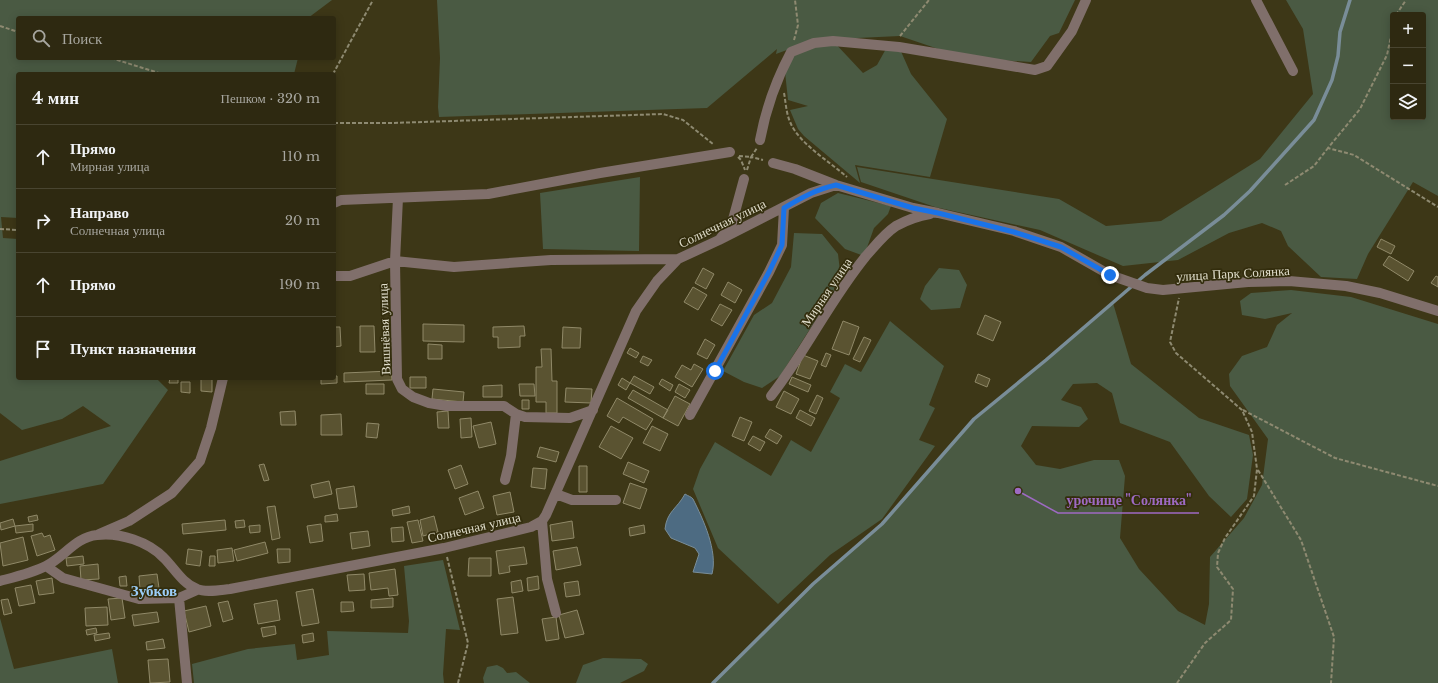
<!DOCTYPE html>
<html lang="ru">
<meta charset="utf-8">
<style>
:root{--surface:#2e2911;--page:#36311a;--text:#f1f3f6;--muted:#a7a69f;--line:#494531}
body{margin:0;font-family:"Libre Baskerville",serif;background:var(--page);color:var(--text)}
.controls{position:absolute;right:12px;top:12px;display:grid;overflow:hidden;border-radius:4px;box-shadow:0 2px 10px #0003}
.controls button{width:36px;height:36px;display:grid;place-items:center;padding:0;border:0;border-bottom:1px solid var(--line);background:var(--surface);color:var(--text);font:20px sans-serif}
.stop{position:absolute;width:12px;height:12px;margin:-9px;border:3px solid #1a73e8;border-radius:50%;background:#fff}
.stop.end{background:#1a73e8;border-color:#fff;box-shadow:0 1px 4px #0008}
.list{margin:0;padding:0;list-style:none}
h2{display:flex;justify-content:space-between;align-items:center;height:52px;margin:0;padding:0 16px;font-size:17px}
h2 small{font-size:13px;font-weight:400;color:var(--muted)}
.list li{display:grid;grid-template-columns:26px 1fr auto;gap:12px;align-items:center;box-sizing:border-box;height:64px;padding:0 16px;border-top:1px solid var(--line)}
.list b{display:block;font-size:15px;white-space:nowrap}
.list p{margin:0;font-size:13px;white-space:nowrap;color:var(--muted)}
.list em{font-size:13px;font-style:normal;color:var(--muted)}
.icon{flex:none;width:22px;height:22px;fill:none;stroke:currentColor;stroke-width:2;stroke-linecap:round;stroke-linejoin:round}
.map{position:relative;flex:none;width:1438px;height:683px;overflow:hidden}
.search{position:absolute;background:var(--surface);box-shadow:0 2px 10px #0003;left:16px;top:16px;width:320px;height:44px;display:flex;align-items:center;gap:10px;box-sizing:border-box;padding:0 14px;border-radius:4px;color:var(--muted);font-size:15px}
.panel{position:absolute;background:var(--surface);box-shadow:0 2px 10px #0003;left:16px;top:72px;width:320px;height:308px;border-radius:4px}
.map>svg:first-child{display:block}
.green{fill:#4a5a43;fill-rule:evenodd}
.water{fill:#4d6b82;stroke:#798d98}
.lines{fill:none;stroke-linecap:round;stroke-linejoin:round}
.stream{stroke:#798d98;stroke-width:3.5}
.building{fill:#5a5331;stroke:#908968}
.path{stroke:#8e8a71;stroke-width:2;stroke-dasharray:4 2;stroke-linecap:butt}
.minor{stroke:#806f6b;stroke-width:10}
.route{stroke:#1a73e8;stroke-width:5}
.labels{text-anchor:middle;stroke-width:3.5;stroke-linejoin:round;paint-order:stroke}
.street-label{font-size:13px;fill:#e0ddcb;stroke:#332d0d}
.quarter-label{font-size:15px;font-weight:bold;fill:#9bcef9;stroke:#332d0d}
.leader{fill:none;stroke:#9e6ac3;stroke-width:1.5}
.callout-dot{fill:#9e6ac3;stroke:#332d0d;stroke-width:1.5}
.callout-label{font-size:14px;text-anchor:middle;font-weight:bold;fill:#9e6ac3;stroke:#332d0d;stroke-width:3.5;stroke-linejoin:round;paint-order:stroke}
</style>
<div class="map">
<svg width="1438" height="683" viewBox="0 0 1438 683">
<rect width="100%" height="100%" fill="#3d3717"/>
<path class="green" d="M0,0H332L308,18H18V58H298L294,74H18V218L1,217L3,238L18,239V378H156L168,390L103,484L0,504V461L111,426L83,406L62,419L22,430L0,413Z
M437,0H1075L1059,33L1050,36L1031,62L965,58L900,36L814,40L776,54L777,49L707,108L439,117L438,107L440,58Z
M1286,0H1438V196L1413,182L1368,254L1357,279L1321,277L1288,246L1281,231L1262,223L1229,233L1178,260L1123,266L1040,230L935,207L861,182L857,167L1059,199L1106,226L1161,221L1260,159L1313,94L1303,29ZM1393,15H1423V117H1393Z
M833,41L863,73L877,65L887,47H899L911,74L947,119L930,177L855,165L860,183L804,136L798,129L790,110L808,106L788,100L785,72L788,59L814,43Z
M640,177L639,251L543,249L540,193Z
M838,193L891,206L888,214L874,228L864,256L845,249L815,218L821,203Z
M794,233L822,234L838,254L841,280L780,376L762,388L744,382L723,371L754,315L772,303L791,267Z
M939,268L959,270L967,285L960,308L931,310L920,299L925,286Z
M1291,290L1351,297L1438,324V683H713L813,584L882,524L974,419L1113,303L1131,364L1199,418L1249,435L1253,455L1247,499L1231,517L1209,496L1170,442L1120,423L1112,393L1097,383L1073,384L1061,400L1081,407L1088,419L1079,427L1032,426L1021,446L1036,465L1060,469L1094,460H1119L1125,476L1120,538L1139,569L1178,611L1205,625L1209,604L1210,557L1244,518L1262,485L1268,439L1230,386L1229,374L1242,356L1267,347L1277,325L1292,313L1265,319L1242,315L1240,301L1251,293Z
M890,321L944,366L929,405L935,408L919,440L935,446L882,519L830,555L778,604L718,548L693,489L700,469L715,442L771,476L791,440L811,452L840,398L830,392L845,364L861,372Z
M443,560L460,630L446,629L443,674L444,683H194L192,664L248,649L295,644L297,660L329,655L327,631L408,633L409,621L404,566Z
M0,618L14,669L112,649L118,683H0Z
M603,658L641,659L648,664L644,671L620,683H576L583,665Z
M497,665L503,668L507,673L516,672L530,683H484L483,678L487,667Z"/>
<path class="water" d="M685,494C688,496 692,497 693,499C703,519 718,551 712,574L693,572L699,554L695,548L671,538L665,529C667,511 677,509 685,494Z"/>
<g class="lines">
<path class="stream" d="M713,683L813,584L882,524L974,419L1046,360L1145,275L1224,215L1250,191L1314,120L1332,80L1338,56L1340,32L1350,0"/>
</g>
<path class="building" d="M1381,239L1395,246L1391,254L1377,247Z
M1389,256L1414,271L1408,281L1383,265Z
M703,268L714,274L706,289L695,283Z
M1436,276L1438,277V287L1431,283Z
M728,282L742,290L735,303L721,295Z
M693,287L707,295L698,310L684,302Z
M720,304L732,310L722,326L711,320Z
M985,315L1001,322L993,341L977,334Z
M843,321L859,327L849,355L832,349Z
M423,324L464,325V342L423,341Z
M360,326H374L375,352H360Z
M524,326L525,336H520V347L498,348V337H493V327Z
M334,327H340L341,346L334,347Z
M563,327L581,328L580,348H562Z
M864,337L871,340L860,362L853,359Z
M705,339L715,345L707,359L697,354Z
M428,344L442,345V359H428Z
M630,348L639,353L636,358L627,353Z
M541,349H551L552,381H557V413H546V402H536V367H542Z
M826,353L831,355L826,367L821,365Z
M803,355L818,361L810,379L796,374Z
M643,356L652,360L648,366L640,362Z
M694,364L703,369L692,387L675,377L682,365L691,370Z
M391,371L392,380L344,382V373Z
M978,374L990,379L987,387L975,382Z
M334,376H337V383L321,384V378H334Z
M634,376L654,387L650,394L630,383Z
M410,377H426V388H410Z
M792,377L811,385L808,392L789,384Z
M170,378H178V383H169Z
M201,378H212V392L201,391Z
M622,378L630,383L626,390L618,385Z
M662,379L673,385L670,391L659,384Z
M181,382H190V393L181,392Z
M366,384H384V394H366Z
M519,384H534L535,396H520Z
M679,384L690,390L685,398L675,392Z
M502,385V397H483V386Z
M566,388L592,389L591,403L565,402Z
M433,389L464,392L463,402L432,399Z
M633,390L668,410L663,418L628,398Z
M784,391L799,399L791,414L776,407Z
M817,395L823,398L816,414L809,411Z
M675,396L690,404L678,426L663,418Z
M617,398L653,419L646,430L623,417L619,423L607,416Z
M522,400H529V409H522Z
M800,410L815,418L811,426L796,418Z
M295,411L296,425H281L280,412Z
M448,411L449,428H438L437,412Z
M341,414L342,435H321V415Z
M740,417L752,422L744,441L732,436Z
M471,418L472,437L461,438L460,419Z
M491,422L496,444L479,448L473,426Z
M367,423L379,424L377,438L366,437Z
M611,426L633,438L621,459L599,447Z
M652,426L668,434L660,451L643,443Z
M770,429L782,436L777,444L765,437Z
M753,436L765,442L760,451L748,444Z
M540,447L559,452L556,462L537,457Z
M628,462L649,471L644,483L623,474Z
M264,464L269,480L264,481L259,465Z
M461,465L468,484L455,489L448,470Z
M579,466H587V492H579Z
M533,468L547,469L545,489L531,487Z
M329,481L332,494L314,498L311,485Z
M630,483L647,489L640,509L623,503Z
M354,486L357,507L339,509L336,489Z
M478,491L484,508L465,515L459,498Z
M510,492L514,512L497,515L493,496Z
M275,506L280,538L272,540L267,507Z
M409,506L410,513L393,516L392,510Z
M337,514L338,521L325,522V516Z
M37,515L38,520L29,522L28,517Z
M434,516L438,532L423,536L420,520Z
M13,519L15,526L1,530L0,523Z
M225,520L226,530L183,534L182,524Z
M244,520L245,527L236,528L235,521Z
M418,520L423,541L412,543L407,522Z
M572,521L574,538L552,541L550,525Z
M33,524V531L16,533L15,526Z
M321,524L323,541L310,543L307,526Z
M260,525V532L250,533L249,526Z
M644,525L645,533L630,536L629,528Z
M403,527L404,541L392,542L391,528Z
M368,531L370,546L352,549L350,533Z
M42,533L44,537L50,535L55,550L37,556L31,536Z
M23,537L28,560L3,566L0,543Z
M265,542L268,553L237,561L234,550Z
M524,547L527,564L509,566L510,572L499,574L496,551Z
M577,547L581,565L556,570L553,551Z
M232,548L234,561L218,563L217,550Z
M188,549L202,551L200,566L186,564Z
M277,549H290V562L278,563Z
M83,556L84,564L67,566L66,558Z
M210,556H215V566H209Z
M469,558H491V576H468Z
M98,564L99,579L81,580L80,566Z
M395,569L398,595L389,596L388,588L371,590L369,573Z
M157,574L159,588L140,590L139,576Z
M364,574L365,590L349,591L347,575Z
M126,576L127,586H120L119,577Z
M538,576L539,589L528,591L527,578Z
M52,578L54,593L39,595L36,581Z
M521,580L523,591L512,593L511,582Z
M578,581L580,595L566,597L564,583Z
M31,585L35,603L19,606L15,588Z
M313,589L319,623L302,626L296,592Z
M513,597L518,633L501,635L497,599Z
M122,598L125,618L111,620L108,599Z
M393,598V607L371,608V600Z
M8,599L12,613L4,615L1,600Z
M277,600L280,620L258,624L254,604Z
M228,601L233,619L223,622L218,603Z
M341,602H353L354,611L341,612Z
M206,606L211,626L189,632L184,611Z
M107,607L108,625L86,626L85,608Z
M577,610L584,634L565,638L559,615Z
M157,612L159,622L134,626L132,615Z
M556,617L559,639L546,641L542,619Z
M275,626L276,634L263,637L261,628Z
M96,628L97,633L87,635L86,630Z
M109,633L110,638L95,641L94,635Z
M313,633L314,641L303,643L302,635Z
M163,639L165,648L147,650L146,642Z
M168,659L170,682L150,683L148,660Z"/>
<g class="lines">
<path class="path" d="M1396,15L1406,0
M0,26L18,32
M1393,27L1387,55L1360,109L1328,148L1354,155L1438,207
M900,36L929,0
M794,40L798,25L795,0
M111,58L162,74
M333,74L373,0
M784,93C786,103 786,114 791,124C800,144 830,162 847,177
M334,123H392L663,114L683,120L713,144
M739,156L751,157L757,148
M738,157L741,160L745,170
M747,170L751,157L763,160
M1285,185L1314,166L1328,148
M0,229L18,230
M1243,410L1335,458L1438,486
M1258,470L1301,540L1334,637L1331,683
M447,557L468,643L458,683
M1177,683L1205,643L1231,620L1233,589L1217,567L1218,553L1225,538L1254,496L1257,469L1252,432L1242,410L1176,353L1170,342L1179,298"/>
<path class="minor" d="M1256,0L1293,71
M760,140C766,108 776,80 791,52L814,43L833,41L899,47L1035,70L1047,66L1072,31L1086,0
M773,163L795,169L836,185L913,208L938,213L1014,231L1061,247L1110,275L1147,288L1163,290L1248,282L1289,281L1346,286L1380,293L1438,311
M398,198L395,261L397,379L402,389L413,397L429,403L447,406H504L516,414L525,417L570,418L593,410
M334,203L341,200L488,194L600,173L730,152
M720,239L732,223L744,179
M334,276H350L395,261L454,267L551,260L678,259
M771,396C806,351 830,300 866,256C875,246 884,234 896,226C907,220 918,216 930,214
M690,415L769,272L782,245L784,208
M505,480L511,456L516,414
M556,494L572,500H616
M542,521L547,579L556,613
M99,534L129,521L172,493L200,461L211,428L223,378
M46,566L63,578L139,599L179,598
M0,581C15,577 32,573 46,566C64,557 76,537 97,535C120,532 149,542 164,558C175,569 182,583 197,589C206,593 220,590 230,589L444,548L531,527L542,521L546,515L636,311L657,281L678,259L719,240L811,193L836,185
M187,683L179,598L197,590"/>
</g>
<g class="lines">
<path class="route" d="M715,371L769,272L782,245L784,208C801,198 817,189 836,185L913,208L938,213L1014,232L1061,247L1110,275"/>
</g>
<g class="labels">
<g class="street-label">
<text transform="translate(722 223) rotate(-26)" y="5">Солнечная улица</text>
<text transform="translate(1233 273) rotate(-3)" y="5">улица Парк Солянка</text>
<text transform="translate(826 292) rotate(-56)" y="5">Мирная улица</text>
<text transform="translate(384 329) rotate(-92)" y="5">Вишнёвая улица</text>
<text transform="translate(474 527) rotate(-13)" y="5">Солнечная улица</text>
</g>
<g class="quarter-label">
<text x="154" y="596">Зубков</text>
</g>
</g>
<path class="leader" d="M1018 491L1058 513H1199"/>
<circle class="callout-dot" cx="1018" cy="491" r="4"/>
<g class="callout-label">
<text x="1129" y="505">урочище "Солянка"</text>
</g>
</svg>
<div class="controls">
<button>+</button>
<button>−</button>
<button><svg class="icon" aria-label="layers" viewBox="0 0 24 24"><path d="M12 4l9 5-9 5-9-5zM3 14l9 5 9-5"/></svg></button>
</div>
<div class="stop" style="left:715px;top:371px"></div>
<div class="stop end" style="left:1110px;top:275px"></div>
<div class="search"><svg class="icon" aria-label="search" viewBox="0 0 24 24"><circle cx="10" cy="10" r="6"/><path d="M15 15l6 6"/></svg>Поиск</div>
<section class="panel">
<h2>4 мин<small>Пешком · 320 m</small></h2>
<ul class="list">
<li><svg class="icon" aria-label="ahead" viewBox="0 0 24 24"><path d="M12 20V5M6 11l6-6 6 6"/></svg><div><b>Прямо</b><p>Мирная улица</p></div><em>110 m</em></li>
<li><svg class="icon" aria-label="right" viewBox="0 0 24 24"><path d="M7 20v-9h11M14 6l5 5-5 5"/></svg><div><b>Направо</b><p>Солнечная улица</p></div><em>20 m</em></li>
<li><svg class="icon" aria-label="ahead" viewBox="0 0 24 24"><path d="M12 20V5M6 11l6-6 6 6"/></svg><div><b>Прямо</b></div><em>190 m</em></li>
<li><svg class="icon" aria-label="arrive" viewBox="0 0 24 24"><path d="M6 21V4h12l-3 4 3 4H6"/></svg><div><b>Пункт назначения</b></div></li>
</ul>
</section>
</div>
